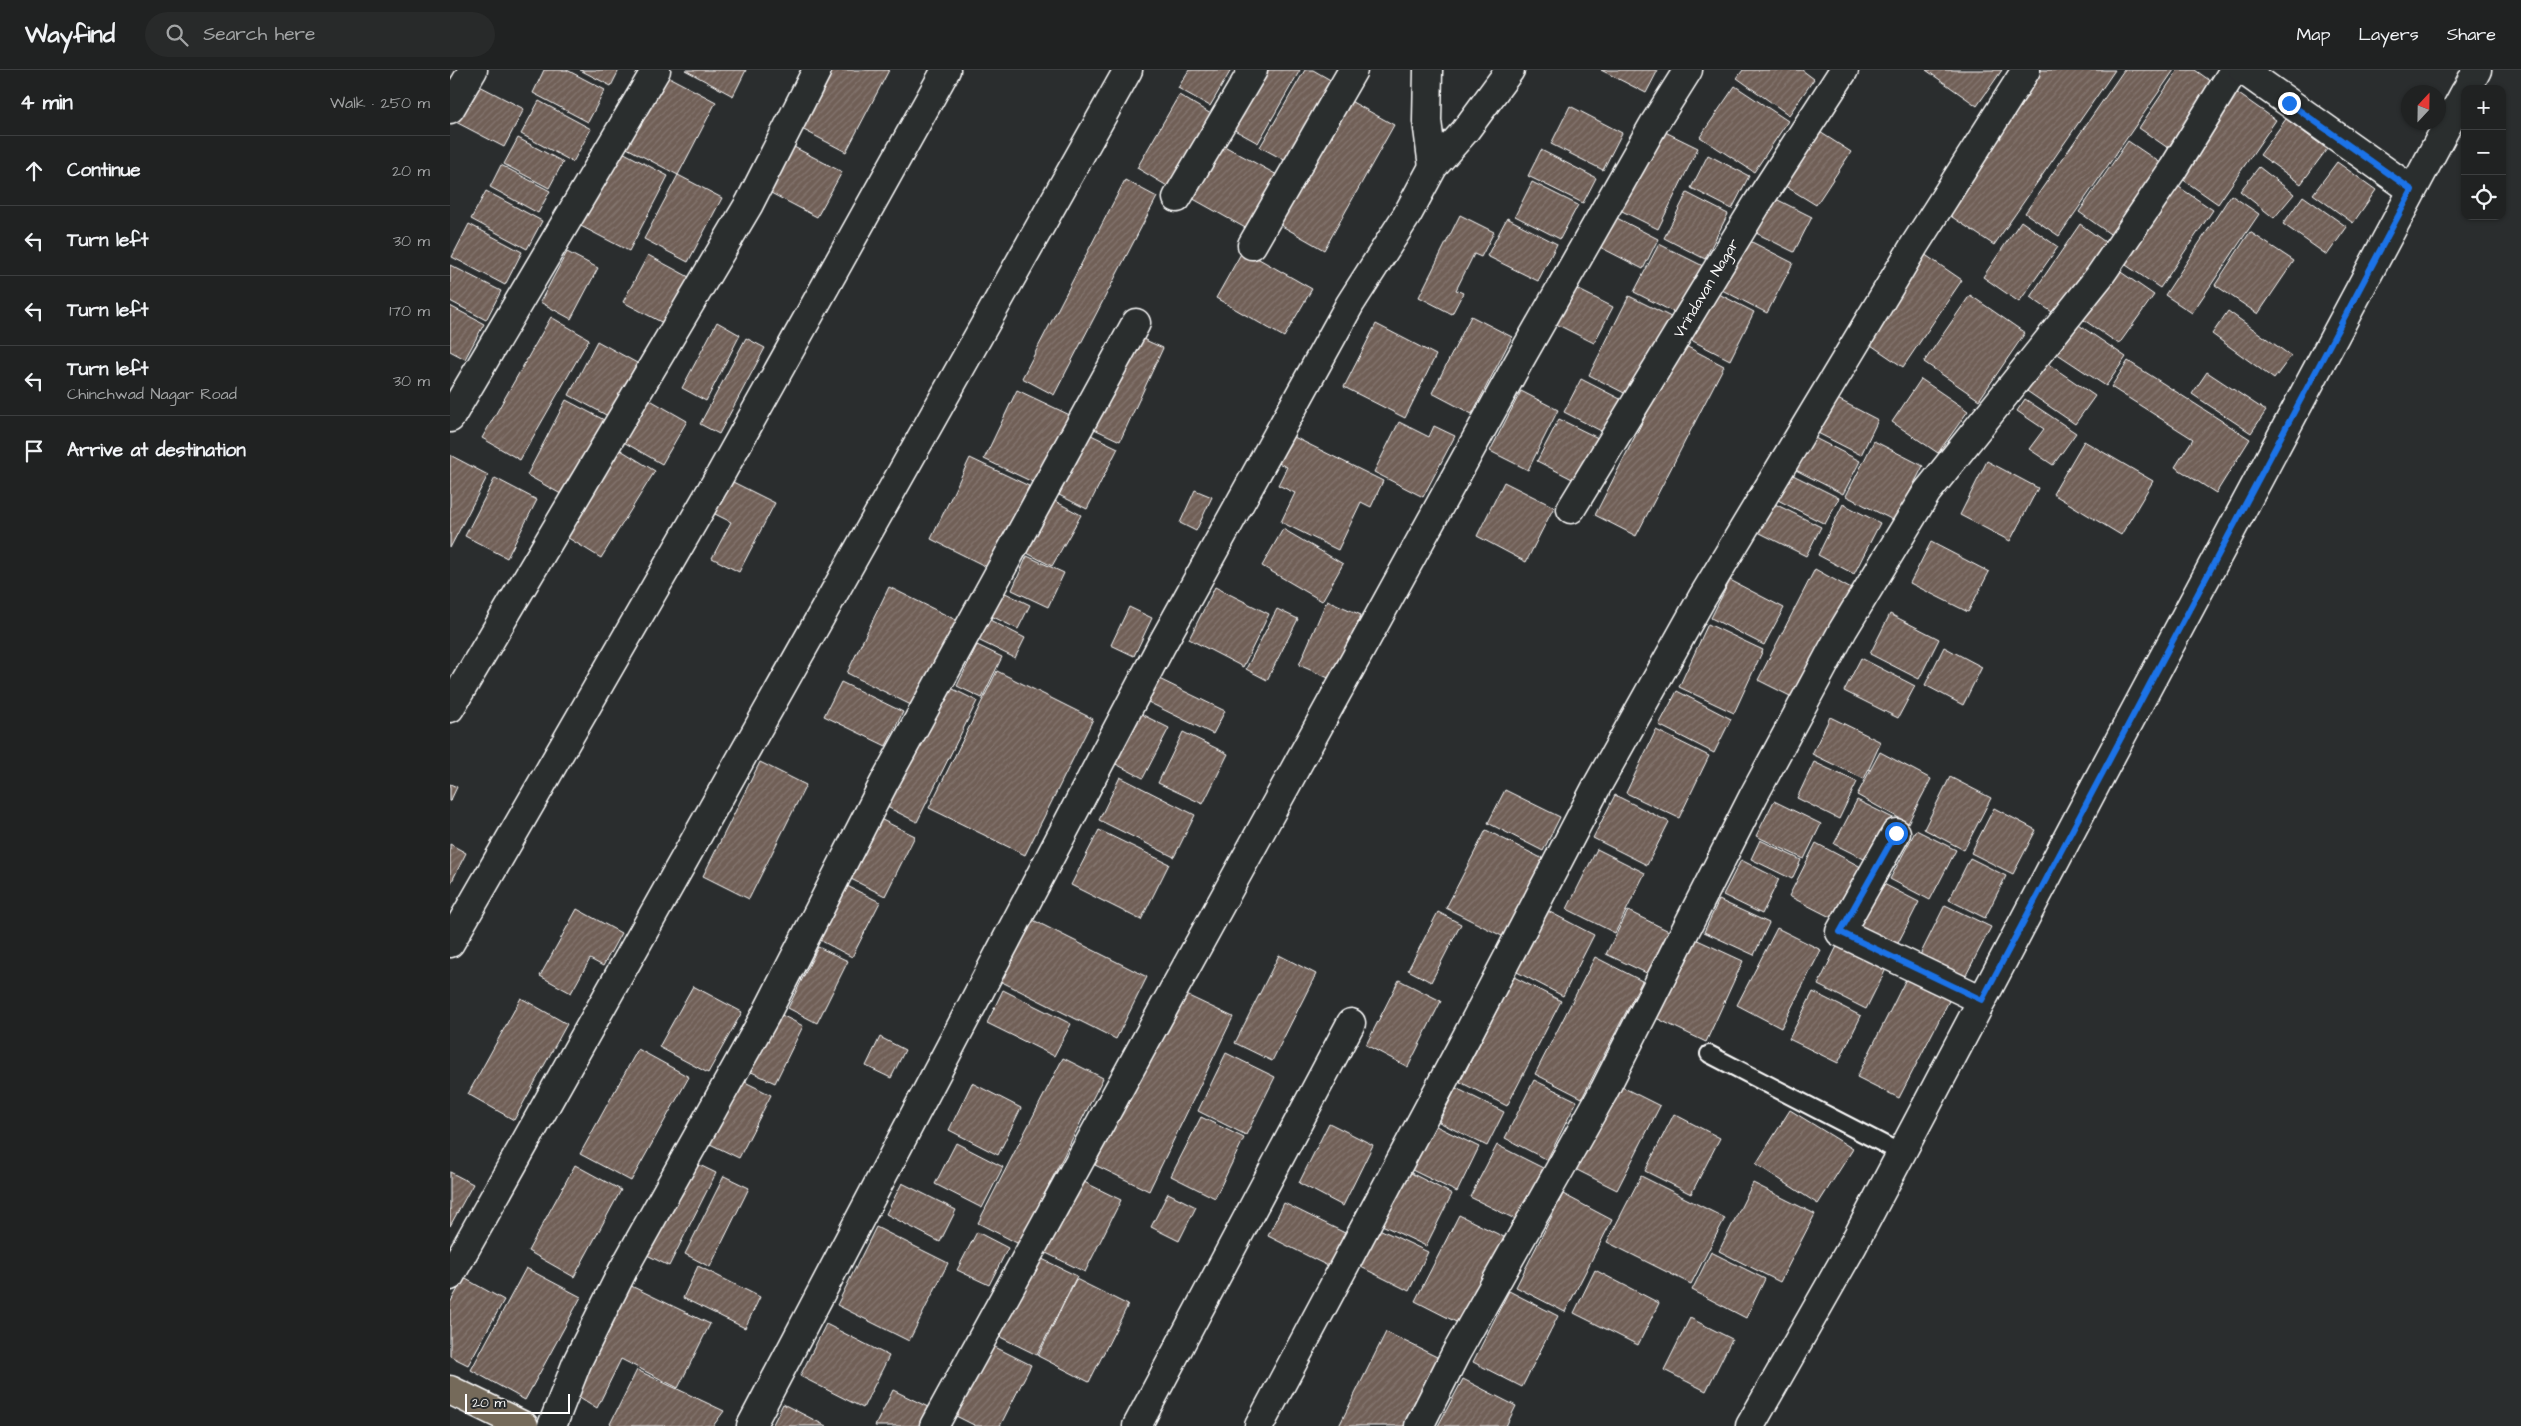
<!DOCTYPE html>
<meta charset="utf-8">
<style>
:root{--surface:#202222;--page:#282a2a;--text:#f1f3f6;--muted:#a2a4a5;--line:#3d3f40}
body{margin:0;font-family:"Architects Daughter",sans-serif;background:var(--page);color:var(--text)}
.controls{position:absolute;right:15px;top:15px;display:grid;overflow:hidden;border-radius:10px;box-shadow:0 1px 4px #0004}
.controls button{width:45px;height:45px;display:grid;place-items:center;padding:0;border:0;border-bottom:1px solid var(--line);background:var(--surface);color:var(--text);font:25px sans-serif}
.compass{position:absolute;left:1951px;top:15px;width:45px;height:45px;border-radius:50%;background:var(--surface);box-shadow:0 1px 4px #0004;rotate:22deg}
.scale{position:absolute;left:15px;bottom:12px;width:105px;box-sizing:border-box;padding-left:5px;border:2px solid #fff;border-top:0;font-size:14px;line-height:18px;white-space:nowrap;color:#fff;-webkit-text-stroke:4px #2a2d2e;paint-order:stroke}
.stop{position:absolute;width:15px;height:15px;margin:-11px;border:4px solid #1a73e8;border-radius:50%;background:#fff}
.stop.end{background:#1a73e8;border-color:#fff;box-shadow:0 1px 5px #0008}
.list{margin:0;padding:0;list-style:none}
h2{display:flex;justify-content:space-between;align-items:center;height:65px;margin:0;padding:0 20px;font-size:21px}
h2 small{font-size:16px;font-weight:400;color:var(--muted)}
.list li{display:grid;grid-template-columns:32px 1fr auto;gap:15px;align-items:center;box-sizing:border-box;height:70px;padding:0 20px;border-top:1px solid var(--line)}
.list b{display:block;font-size:19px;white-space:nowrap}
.list p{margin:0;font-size:16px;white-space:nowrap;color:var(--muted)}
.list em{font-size:16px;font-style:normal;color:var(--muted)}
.icon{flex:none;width:28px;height:28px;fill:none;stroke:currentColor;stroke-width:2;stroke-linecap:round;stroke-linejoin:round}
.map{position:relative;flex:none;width:2071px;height:1356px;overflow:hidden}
header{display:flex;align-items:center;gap:30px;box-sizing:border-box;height:70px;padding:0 25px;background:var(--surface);border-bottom:1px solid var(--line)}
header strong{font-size:24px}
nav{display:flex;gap:28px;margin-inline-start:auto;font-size:18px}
.search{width:350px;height:45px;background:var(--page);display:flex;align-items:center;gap:12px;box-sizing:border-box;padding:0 18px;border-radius:28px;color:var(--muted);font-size:19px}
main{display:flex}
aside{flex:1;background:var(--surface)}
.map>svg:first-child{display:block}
.building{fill:url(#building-hatch);stroke:#fff}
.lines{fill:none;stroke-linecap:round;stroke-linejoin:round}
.service-casing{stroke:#fff;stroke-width:20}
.minor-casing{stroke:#fff;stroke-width:31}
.tertiary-casing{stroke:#fff;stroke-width:31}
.primary-casing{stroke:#fff;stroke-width:31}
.service{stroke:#2a2d2e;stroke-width:16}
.minor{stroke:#2a2d2e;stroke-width:28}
.tertiary{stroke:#2a2d2e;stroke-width:28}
.primary{stroke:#746a5a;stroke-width:28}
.route{stroke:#1a73e8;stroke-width:6}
.labels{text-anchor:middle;stroke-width:4;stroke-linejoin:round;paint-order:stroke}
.street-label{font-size:15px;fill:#fff;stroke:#2a2d2e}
</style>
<header>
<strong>Wayfind</strong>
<div class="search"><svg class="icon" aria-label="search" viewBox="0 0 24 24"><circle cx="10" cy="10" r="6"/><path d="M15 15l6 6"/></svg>Search here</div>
<nav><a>Map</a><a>Layers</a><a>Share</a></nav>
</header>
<main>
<aside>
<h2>4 min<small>Walk · 250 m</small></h2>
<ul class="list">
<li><svg class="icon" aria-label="ahead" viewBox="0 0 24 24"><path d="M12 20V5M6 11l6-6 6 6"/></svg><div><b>Continue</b></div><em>20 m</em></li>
<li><svg class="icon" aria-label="left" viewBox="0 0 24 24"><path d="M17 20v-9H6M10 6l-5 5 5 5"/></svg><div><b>Turn left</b></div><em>30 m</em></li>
<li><svg class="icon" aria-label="left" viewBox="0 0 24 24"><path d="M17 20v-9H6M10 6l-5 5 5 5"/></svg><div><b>Turn left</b></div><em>170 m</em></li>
<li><svg class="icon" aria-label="left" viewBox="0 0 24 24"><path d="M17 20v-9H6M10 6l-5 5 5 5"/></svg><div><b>Turn left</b><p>Chinchwad Nagar Road</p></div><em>30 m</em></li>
<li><svg class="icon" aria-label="arrive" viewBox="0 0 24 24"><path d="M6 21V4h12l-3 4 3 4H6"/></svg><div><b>Arrive at destination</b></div></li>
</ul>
</aside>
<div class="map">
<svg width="2071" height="1356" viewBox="0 0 2071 1356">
<defs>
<pattern id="building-hatch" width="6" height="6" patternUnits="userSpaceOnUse" patternTransform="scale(1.25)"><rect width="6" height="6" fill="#705f57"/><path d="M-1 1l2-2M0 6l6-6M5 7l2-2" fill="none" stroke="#857770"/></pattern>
</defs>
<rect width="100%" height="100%" fill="#2a2d2e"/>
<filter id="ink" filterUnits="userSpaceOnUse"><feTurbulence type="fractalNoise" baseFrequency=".02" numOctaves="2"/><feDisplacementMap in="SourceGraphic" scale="10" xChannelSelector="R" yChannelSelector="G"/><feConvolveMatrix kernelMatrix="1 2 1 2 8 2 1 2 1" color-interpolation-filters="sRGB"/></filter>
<g filter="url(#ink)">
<path class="building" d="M94,0H117L155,20L138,52L83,23Z
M130,0H169L161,16Z
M235,0H296L283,26Z
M381,0H439L396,82L350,58Z
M739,0H781L760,36L728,18Z
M812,0H850L808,73L779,57Z
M855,0H863L884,12L838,92L810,77Z
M1151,0H1208L1196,23Z
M1293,0H1352L1364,9L1339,45L1287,8Z
M1476,0H1552L1527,36Z
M1591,0H1665L1544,175L1493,141Z
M1674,0H1724L1609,166L1575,143Z
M1728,0H1745L1762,12L1718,78L1689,58Z
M209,2L266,32L228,105L171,75Z
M22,12L74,39L54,77L2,50Z
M1285,16L1338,51L1304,102L1250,67Z
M1783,20L1826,50L1768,134L1725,104Z
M729,25L761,44L719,117L687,98Z
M895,28L944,55L874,180L825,152Z
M89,31L141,59L123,92L71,64Z
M1120,36L1172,63L1153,100L1101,74Z
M1836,49L1877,79L1851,114L1810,85Z
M1362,57L1401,82L1366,135L1327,111Z
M1207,58L1248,78L1208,159L1166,138Z
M68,68L113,92L99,118L54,94Z
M1678,71L1712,94L1663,166L1629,142Z
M767,72L829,106L799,160L738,126Z
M163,77L218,106L179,181L123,152Z
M344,77L392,102L367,147L319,122Z
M1091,80L1146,108L1133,133L1078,106Z
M1258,85L1299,106L1282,139L1241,118Z
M1887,92L1926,120L1903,153L1863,124Z
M51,95L100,121L88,143L40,117Z
M1809,97L1844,124L1824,148L1790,121Z
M228,105L272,128L238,192L194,169Z
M675,110L707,127L604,325L572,308Z
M1720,111L1763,140L1710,218L1667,189Z
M1082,112L1128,135L1110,169L1065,146Z
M36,121L92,151L77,179L21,149Z
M1237,123L1278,144L1255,189L1214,168Z
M1781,125L1809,144L1742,243L1715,225Z
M1853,126L1897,157L1877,185L1833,154Z
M1322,127L1362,147L1344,182L1304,162Z
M1159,144L1208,169L1193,199L1144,174Z
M1010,145L1044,162L1031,187L1024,184L1006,220L1013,223L1002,244L969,227Z
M1057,148L1107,174L1088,211L1037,186Z
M1571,151L1608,177L1569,232L1533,207Z
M19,154L72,182L55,215L2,187Z
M1630,154L1658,174L1608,246L1580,227Z
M1800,162L1844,191L1808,244L1765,215Z
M1296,169L1343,193L1317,243L1270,219Z
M1209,174L1257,198L1233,247L1184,222Z
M793,180L862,219L834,267L766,228Z
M117,182L148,198L121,249L90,232Z
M1474,184L1512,210L1453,297L1415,271Z
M198,185L239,207L215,254L173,232Z
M0,195L51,221L36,250L0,231Z
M1665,198L1704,225L1669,274L1631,248Z
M1121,216L1163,237L1144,273L1102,252Z
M1263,221L1304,242L1280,290L1239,269Z
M1520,225L1575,263L1529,330L1474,292Z
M1179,226L1223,248L1182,327L1139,305Z
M0,236L34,254L15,289L0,281Z
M1778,241L1841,286L1824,309L1762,264Z
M1021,246L1062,267L1022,344L982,323Z
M101,247L139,269L70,390L32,368Z
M1620,249L1676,287L1656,316L1600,279Z
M267,252L290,265L256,331L232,318Z
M926,254L986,285L955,348L894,317Z
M686,266L713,278L670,371L642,358Z
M296,268L315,278L269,364L250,354Z
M147,271L187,293L158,346L119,325Z
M1232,274L1274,296L1186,466L1145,445Z
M1588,287L1645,326L1625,354L1568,315Z
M1678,291L1800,369L1766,423L1725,397L1743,369L1661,317Z
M1757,302L1816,341L1801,363L1742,324Z
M1131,309L1178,333L1161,366L1114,342Z
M1471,309L1518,341L1488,383L1442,352Z
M567,320L624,347L591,416L534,389Z
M1071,321L1108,340L1078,400L1040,381Z
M1378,324L1428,350L1411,385L1358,358Z
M195,327L237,351L212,394L170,370Z
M1575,329L1626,363L1603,395L1579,379L1594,359L1567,341Z
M116,330L158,352L118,428L77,405Z
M1109,349L1150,369L1128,412L1087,391Z
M949,352L979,367L984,356L1005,366L973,427L924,402Z
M639,364L668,378L637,439L609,425Z
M1357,364L1410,391L1393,424L1340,397Z
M840,365L933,411L921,437L911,432L888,480L831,452L845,423L828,415L837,397L826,392Z
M1424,371L1473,396L1445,451L1396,426Z
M1634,371L1703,411L1671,465L1603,424Z
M169,379L205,401L151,488L115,466Z
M0,385L38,405L0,478Z
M520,388L579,416L539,498L481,469Z
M1537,391L1588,418L1560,471L1510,445Z
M1335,401L1389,428L1375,454L1322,427Z
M45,408L87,430L57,488L15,466Z
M277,409L325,433L289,502L262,488L281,452L259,441Z
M1054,412L1104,437L1076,492L1027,466Z
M745,420L762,427L746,461L730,453Z
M601,429L631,445L602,496L573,481Z
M1321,432L1371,457L1356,486L1306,461Z
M1393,434L1430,453L1404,504L1368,485Z
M833,459L893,494L872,531L812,496Z
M1481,472L1539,502L1518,542L1460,513Z
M577,486L614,503L598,537L562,520Z
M1365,499L1403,520L1346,629L1308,610Z
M1280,510L1334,538L1314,575L1261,548Z
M439,517L508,551L465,637L397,603Z
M765,517L819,544L793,597L739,569Z
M545,518L580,535L568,559L533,542Z
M877,530L911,545L883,610L849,595Z
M679,537L702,548L684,586L661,575Z
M827,539L848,549L817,610L796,599Z
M1440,544L1489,569L1469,609L1420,584Z
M538,549L575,568L565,588L528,570Z
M1258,554L1313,580L1284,643L1229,617Z
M527,575L552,587L532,628L507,616Z
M1494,577L1532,597L1513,635L1475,615Z
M1411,588L1465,616L1448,648L1394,621Z
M547,601L643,649L575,785L479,738Z
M703,606L775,641L763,664L692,629Z
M391,612L453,642L436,676L374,646Z
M493,614L527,631L467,752L433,735Z
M1227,621L1281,649L1264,683L1209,655Z
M683,640L719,658L693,708L658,690Z
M1380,647L1431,672L1414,709L1362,684Z
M1206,660L1259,686L1229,748L1176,723Z
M733,662L778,684L753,734L708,713Z
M1430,682L1481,709L1458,753L1407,725Z
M310,692L356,715L299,829L253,806Z
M1364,692L1407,712L1389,749L1347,728Z
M670,707L745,745L724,787L649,750Z
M1500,707L1541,728L1514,780L1474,759Z
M0,714L7,717L0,732Z
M1055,720L1110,747L1093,781L1038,753Z
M1165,725L1219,752L1197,795L1143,768Z
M1407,730L1445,749L1422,793L1384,774Z
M1324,731L1371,754L1354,789L1306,766Z
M1544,738L1586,760L1563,804L1521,783Z
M426,747L465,766L435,826L397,807Z
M649,760L719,794L691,850L621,815Z
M1036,760L1095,790L1056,868L996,838Z
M1466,760L1506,780L1480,830L1440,809Z
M1310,770L1351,790L1342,809L1301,789Z
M1366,773L1411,797L1384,849L1339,826Z
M0,774L16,783L0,815Z
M1147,779L1195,803L1165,863L1117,839Z
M1520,788L1556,806L1535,848L1499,830Z
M1291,790L1329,809L1312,844L1273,825Z
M1426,810L1469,832L1445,879L1402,857Z
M393,814L430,832L402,887L366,868Z
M1269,830L1319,853L1304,885L1254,862Z
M1495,835L1541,857L1514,909L1469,887Z
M127,839L171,863L153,896L140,889L121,923L90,906Z
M1096,840L1144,865L1113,926L1065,901Z
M1178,841L1225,864L1203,906L1156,884Z
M988,842L1011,854L981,912L958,900Z
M577,847L697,907L666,969L546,909Z
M1327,858L1371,880L1331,958L1287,935Z
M1241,867L1293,891L1256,972L1204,947Z
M1391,868L1439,893L1416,939L1368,915Z
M368,877L398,891L367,953L338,938Z
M829,885L866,904L822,991L785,973Z
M1145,887L1192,911L1132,1028L1085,1004Z
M1459,903L1502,925L1449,1028L1407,1007Z
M1064,907L1111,931L1057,1036L1010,1012Z
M949,910L991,931L958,997L916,975Z
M243,916L292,942L258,1003L209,977Z
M553,920L621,954L604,986L537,953Z
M728,921L783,947L699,1121L645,1095Z
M1363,922L1411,946L1388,993L1339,969Z
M71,928L117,954L64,1050L18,1024Z
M322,940L353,956L325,1013L293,998Z
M430,967L455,980L441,1008L416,996Z
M188,979L239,1007L181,1111L130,1084Z
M776,983L825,1007L796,1065L748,1041Z
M613,988L653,1008L569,1174L528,1153Z
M291,1010L321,1025L289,1088L260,1074Z
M1084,1010L1127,1031L1097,1090L1055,1068Z
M1162,1012L1210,1036L1167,1120L1119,1096Z
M522,1013L571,1038L548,1085L499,1060Z
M1006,1018L1054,1042L1037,1076L989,1052Z
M1340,1040L1403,1079L1368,1134L1306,1094Z
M1224,1044L1270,1068L1241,1124L1195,1101Z
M751,1047L794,1068L765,1128L721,1106Z
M879,1053L923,1075L893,1136L849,1113Z
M984,1055L1029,1077L1007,1122L962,1100Z
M506,1073L553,1097L532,1138L485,1114Z
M1047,1075L1093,1098L1067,1150L1020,1127Z
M237,1089L266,1103L219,1196L191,1182Z
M125,1095L171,1120L124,1207L78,1181Z
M0,1102L23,1114L0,1156Z
M959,1102L1002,1124L976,1176L932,1155Z
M274,1106L299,1118L260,1197L235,1184Z
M1191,1106L1275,1148L1241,1214L1157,1172Z
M630,1110L671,1130L635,1202L594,1182Z
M452,1113L506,1140L490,1172L436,1144Z
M1303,1113L1365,1144L1330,1212L1269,1181Z
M718,1123L746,1137L729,1171L701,1157Z
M1113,1124L1162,1150L1115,1242L1066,1217Z
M834,1133L895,1163L878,1196L818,1166Z
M1009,1145L1058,1169L1014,1256L965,1231Z
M426,1157L498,1193L459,1271L387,1235Z
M925,1157L978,1182L959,1221L907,1195Z
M527,1162L558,1178L539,1215L507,1200Z
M1261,1182L1315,1209L1296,1248L1242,1220Z
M586,1186L627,1206L587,1285L546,1265Z
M248,1196L310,1227L295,1258L233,1228Z
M76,1198L131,1227L75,1330L21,1300Z
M1145,1200L1209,1233L1188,1275L1124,1243Z
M14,1208L54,1230L18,1295L0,1286V1233Z
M626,1209L678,1235L639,1312L588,1286Z
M177,1214L260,1254L228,1318L171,1289L147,1338L128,1326L135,1294Z
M1059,1221L1108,1246L1072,1317L1023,1292Z
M1240,1248L1282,1269L1256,1321L1214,1300Z
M376,1254L439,1286L413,1338L350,1306Z
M936,1262L991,1289L957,1356H889Z
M537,1273L581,1295L550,1356H526L502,1344Z
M187,1300L274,1341L263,1356H164L160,1354Z
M1013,1309L1066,1336L1056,1356H988Z
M443,1320L480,1338L472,1356H425Z
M333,1334L376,1356H322Z"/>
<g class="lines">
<g class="service-casing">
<path id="service" d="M1259,984L1451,1083"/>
</g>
<g class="minor-casing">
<path id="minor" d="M0,39L23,0
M983,97L1015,61L1060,0
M727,128L803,0
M802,175L903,0
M0,348L206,0
M1121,439L1307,134L1394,0
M0,638L299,134L367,0
M1446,763L1390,862L1532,930
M0,873L269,407L496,0
M0,1206L678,0
M102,1356L128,1290L173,1200L315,946L435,711L686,253
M301,1356L711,576L900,234L957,145L983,97L977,51L978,0
M484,1356L1068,293L1204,54L1238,0
M687,1356L901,953
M809,1356L1017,966L1147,716L1252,528L1464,176L1576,0
M969,1356L1006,1283L1154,1021L1304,725L1393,560L1477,422L1649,207L1723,99L1784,0"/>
</g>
<g class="tertiary-casing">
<path id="tertiary" d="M1793,0L1962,120
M2017,19L2027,0
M1300,1356L1403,1175L1646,714L2015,22"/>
</g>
<g class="primary-casing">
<path id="primary" d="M0,1320L74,1356"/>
</g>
<use href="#service" class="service"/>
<use href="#minor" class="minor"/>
<use href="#tertiary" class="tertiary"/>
<use href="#primary" class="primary"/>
</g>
</g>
<g class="lines" filter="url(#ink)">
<path class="route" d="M1446,763L1390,862L1532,930L1962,120L1839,33"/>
</g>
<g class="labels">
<g class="street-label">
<text transform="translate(1256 218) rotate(-59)" y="5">Vrindavan Nagar</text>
</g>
</g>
</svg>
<div class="controls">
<button>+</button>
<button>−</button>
<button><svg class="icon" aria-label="locate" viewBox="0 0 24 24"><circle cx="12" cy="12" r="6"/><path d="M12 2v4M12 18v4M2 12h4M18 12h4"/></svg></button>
</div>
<svg class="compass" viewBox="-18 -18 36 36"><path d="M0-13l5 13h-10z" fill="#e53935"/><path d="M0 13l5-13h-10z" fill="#a2a4a5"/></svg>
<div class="scale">20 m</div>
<div class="stop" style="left:1446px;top:763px"></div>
<div class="stop end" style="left:1839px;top:33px"></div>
</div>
</main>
